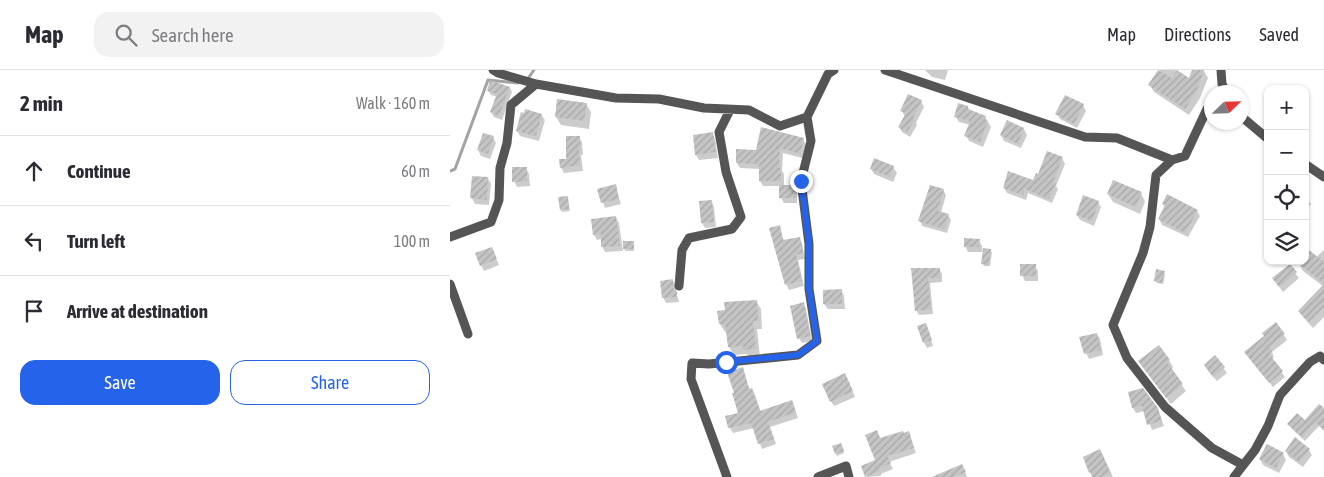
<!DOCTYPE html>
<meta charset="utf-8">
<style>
:root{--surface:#fff;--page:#f2f2f3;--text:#2b2b33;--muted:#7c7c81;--line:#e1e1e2;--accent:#2563eb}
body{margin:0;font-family:"Asap Condensed",sans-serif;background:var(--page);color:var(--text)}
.controls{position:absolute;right:15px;top:15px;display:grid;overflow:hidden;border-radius:10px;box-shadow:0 1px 4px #0004}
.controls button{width:45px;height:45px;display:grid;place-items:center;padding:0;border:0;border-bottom:1px solid var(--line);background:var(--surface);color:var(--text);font:25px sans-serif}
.compass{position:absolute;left:754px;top:15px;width:45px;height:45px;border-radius:50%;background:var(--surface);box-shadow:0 1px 4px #0004;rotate:67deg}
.stop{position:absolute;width:15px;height:15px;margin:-11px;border:4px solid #2563eb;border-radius:50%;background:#fff}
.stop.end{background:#2563eb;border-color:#fff;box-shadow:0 1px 5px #0008}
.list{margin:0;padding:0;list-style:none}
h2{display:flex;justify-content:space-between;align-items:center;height:65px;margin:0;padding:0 20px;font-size:21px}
h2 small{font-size:16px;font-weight:400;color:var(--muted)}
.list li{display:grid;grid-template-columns:32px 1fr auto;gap:15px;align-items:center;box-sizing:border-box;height:70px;padding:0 20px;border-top:1px solid var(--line)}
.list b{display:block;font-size:19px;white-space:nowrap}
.list em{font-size:16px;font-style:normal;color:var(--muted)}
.actions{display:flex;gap:10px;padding:15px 20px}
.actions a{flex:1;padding:11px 0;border:1px solid var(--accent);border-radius:15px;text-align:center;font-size:18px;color:var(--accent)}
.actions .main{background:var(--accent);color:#fff}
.icon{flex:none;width:28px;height:28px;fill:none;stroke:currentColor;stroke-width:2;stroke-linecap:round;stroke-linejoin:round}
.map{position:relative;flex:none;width:874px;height:407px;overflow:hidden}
header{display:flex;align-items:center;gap:30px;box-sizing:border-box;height:70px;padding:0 25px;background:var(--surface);border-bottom:1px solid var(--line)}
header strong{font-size:24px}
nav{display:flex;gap:28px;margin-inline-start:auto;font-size:18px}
.search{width:350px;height:45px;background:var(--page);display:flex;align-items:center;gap:12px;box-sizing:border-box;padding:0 18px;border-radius:15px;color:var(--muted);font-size:19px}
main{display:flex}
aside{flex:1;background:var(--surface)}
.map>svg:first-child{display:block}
.shadow{fill:#0003}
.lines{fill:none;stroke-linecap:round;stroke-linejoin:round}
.stream{stroke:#a3a3a3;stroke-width:3}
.building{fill:url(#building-hatch)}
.minor{stroke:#555;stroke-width:9}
.route{stroke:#2563eb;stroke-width:6}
</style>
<header>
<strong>Map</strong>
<div class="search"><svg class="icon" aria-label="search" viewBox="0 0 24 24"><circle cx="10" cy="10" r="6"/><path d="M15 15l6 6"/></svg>Search here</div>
<nav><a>Map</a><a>Directions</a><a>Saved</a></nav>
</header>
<main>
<aside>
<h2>2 min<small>Walk · 160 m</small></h2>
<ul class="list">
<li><svg class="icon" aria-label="ahead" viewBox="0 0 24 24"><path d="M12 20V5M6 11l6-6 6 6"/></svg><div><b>Continue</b></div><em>60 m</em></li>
<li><svg class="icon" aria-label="left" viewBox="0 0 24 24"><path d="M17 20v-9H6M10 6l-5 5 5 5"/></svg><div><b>Turn left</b></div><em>100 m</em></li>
<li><svg class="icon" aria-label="arrive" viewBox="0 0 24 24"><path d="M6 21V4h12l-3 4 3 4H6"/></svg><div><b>Arrive at destination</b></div></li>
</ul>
<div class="actions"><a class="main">Save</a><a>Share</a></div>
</aside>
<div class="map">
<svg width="874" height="407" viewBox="0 0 874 407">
<defs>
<pattern id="building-hatch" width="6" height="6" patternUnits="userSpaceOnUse" patternTransform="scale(1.25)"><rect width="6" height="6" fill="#c4c4c4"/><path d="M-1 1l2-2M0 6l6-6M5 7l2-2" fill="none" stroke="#a7a7a7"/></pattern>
</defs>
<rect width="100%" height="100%" fill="#fff"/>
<path class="shadow" d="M475,0H498L495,10L482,7Z
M710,0H725L739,10L743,0L754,1L758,8L750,28L739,45L704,22L700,15Z
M60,18L62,22L52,50L44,47L41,42L47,27L41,25L38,20Z
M471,31L474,37L466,53L467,55L460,67L452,62L449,57L455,47L452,41Z
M136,34L141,42L139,59L111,55L106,47Z
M633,35L636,41L627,58L610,49L607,44Z
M518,37L520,42L535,47L541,57L533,77L519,71L516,65L520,55L509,52L506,47Z
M91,45L95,50L89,71L70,66L67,61Z
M558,51L574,59L577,65L571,78L554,71L551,65Z
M262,64L265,69L268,88L249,90L246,85Z
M43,67L46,73L40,89L31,86L28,80Z
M129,67L132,72L133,85H131L133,101L114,103L111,97L118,90Z
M353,69L356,75L352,88L333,83L332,101L334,104V117H344L347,122V133H334L331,128L330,116H313L310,111V99L290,98L287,93L307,81Z
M612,88L615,94L606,116L608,119L602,133L578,123L576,130L557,123L554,118L584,111Z
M443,97L447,103L443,112L424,104L421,99Z
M76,98L79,104L80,116L67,117L64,111Z
M38,108L41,114L39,135L25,134L22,128Z
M165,116L171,134L155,138L149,120Z
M493,120L496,125L491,143L498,145L501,150L497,163L472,156L470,151Z
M691,123L695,132L690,144L663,132L658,124Z
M855,127L861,134L855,142Z
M118,130L120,141L112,142L111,140Z
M261,132L264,137L266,157L255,158L252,153Z
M648,132L651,137L644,156L630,150L627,145Z
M713,134L747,141L750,146L738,167L712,155L709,149L715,137Z
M166,148L169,153L173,181L155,182L152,176V169L147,170L144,165Z
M329,157L334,171L349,168L352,173L355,189L348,190L354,216L339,220L336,214Z
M529,170L532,176V182H518L515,176Z
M174,172H183L184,181H175Z
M541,180L542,183L540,196H534L533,193Z
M874,180V217L853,201L849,194L866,187Z
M44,184L49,195L34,201L31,195Z
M585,196L588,201V211H575L572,205Z
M839,196L849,208L833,222L827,214Z
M462,199H489L492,204V212L480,213L483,244L469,245L466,240Z
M714,202L715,205L713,214L707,213L705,211Z
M223,211L226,216V222L229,232L216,233L213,227Z
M391,220L394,226L395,239H378L374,234V221Z
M874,221V247L863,258L853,247L849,241Z
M306,231L311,239L312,259H307L310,287L299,288L297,284L284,285L279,277L277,262H275L270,254Z
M353,233L356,239L362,271L352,273L349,268Z
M476,254L483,276L477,278L474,272Z
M826,254L837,270L822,282L824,287L822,289L835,307L823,317L799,288Z
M647,264L650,269L653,285L639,289L636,283Z
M765,287L777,303L767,311L758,301Z
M719,290L723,297L721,300L736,321L721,334L689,291Z
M292,299L300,320L302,319L305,325L311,342L341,332L344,337L348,348L320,357L326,374L312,379L304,358L283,363L280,358L277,347L289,344Z
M398,310L405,327L384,336L381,331Z
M680,323L707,339L714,356L702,360L695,341L686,343L683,338Z
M874,340V361L869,356L855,371L842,359L839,354L855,351Z
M427,362L431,369L458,363L466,383L439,392L443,399L431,404V406L417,407L413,397L426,391Z
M392,376L394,383L387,386L383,377Z
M859,380L862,385L853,397L839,387L836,381Z
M833,384L836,390L829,403L813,395L810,389Z
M634,387L654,389L663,407H643Z
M515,401L517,407H496Z"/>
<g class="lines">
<path class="stream" d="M77,10L84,0
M0,101L5,99L38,10L68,13"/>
</g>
<path class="building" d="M708,0L722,8L727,0L739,8L742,0H754L747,20L735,39L698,15Z
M40,10L60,17L49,46L40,42L47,24L37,21Z
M458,24L472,30L463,48L465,49L457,62L448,57L456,43L450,41Z
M615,25L634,34L624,54L605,44Z
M107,29L137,33L134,51L105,47Z
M508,33L518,36V39L536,46L535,49L538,51L530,72L514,66L520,51L504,47Z
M75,39L92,44L86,66L66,61L71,42L74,43Z
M557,50L574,58L568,74L550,65Z
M311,57L354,68L350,84L330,78L329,98H331V111H309V94L286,93V79L306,80Z
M263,62L266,82L245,85L243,65Z
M33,63L44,66L38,84L27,80Z
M116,66H130V80H129L130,95L110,98L109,89H116Z
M597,81L613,87L603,112L606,113L599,129L575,119L573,125L553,118L558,101L583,110L586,103L588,104Z
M424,88L444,96L440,107L420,99Z
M62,97H77V111L62,112Z
M22,106L38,107L37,130L20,128Z
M663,110L692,122L686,137L657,124Z
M166,114L169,129L151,133L147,119Z
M329,115H345V128H329Z
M480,115L494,119L488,141L499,144L494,159L468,151Z
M717,124L748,140L735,163L708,149L715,135L712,134Z
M633,125L649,131L642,151L626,145Z
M118,126L119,139L110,140L108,127Z
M262,130L264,152L251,153L249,131Z
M166,146L170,176L151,177V164L143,165L141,149Z
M330,155L333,170L350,167L353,183L346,185L352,211L335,215L319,158Z
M514,168L530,169L529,177H514Z
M173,171H184V179H173Z
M42,177L47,189L30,196L25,183Z
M533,178L541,179L539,195L531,194Z
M859,180L874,192V237L859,252L848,241L874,214L845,191H855V184Z
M570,194H586V206H570Z
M840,194L847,202L829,217L822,208Z
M461,198H490V208H478L481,239L465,241Z
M706,199L715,201L712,213L704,211Z
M223,209V218L227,222V227L212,228L210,211Z
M392,219V234H373V220Z
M307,230L308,251H303L306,279L293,280V276L278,277L275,254H269L267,241L275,240L274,232Z
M354,232L360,266L347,269L340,236Z
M826,252L835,264L819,277L822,281L819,284L833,301L819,313L794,282L814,266L812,263Z
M476,253L482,270L473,273L467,256Z
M647,263L651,280L634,284L629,267Z
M709,275L720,290L717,292L733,314L716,328L688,291Z
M765,285L775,297L763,307L754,295Z
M293,297L299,319L302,318L310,341L342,330L346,342L318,352L324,369L308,374L301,353L278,358L275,346L288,343L282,323H284L277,302Z
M395,303L403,321L380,332L372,314Z
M693,318L708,338L712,351L697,355L692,336L682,338L678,322Z
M869,334L874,338V360L865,352L852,367L837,354L847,343L855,350Z
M427,360L430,368L453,361L454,363L459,361L464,378L437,386L441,393L429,399V401L415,407L411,396L425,390L415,365Z
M845,367L860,379L849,392L835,381Z
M391,373L394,381L385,384L382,376Z
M817,374L834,383L826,398L809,389Z
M650,379L661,403L651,407H642L640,402L639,403L633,387Z
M512,394L516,402L504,407H482Z"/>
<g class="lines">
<path class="minor" d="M43,0L48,3L86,14L166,28L209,29L254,38L299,40L330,56L357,47L378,4L384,0
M435,0L635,67L667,68L722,90
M771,0L772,14L776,22
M762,35L757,39L735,86L722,90L706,105L700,157L693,183L663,255L677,288L715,337L762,378L793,395
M792,47L818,69
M855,94L874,107
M0,167L41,152L49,130L50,98L57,73L61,35L86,14
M0,214L18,264
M229,216L232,180L239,168L282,159L291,147L276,102L269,62L280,40
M277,407L241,309L242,293L259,294L348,285L367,271L359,219V174L351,111L361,71L357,47
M368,407L396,396L399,407
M784,407L805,380L818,356L830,325L860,292L870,286L874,290"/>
</g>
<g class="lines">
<path class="route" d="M276,292L348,285L367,271L359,219V174L351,111"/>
</g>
</svg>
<div class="controls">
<button>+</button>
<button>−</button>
<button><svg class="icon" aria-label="locate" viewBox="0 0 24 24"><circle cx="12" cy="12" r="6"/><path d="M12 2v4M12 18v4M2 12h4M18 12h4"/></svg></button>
<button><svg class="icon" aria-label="layers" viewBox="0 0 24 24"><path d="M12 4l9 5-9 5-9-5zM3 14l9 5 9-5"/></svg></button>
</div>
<svg class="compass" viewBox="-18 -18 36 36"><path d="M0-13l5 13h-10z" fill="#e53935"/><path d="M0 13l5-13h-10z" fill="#7c7c81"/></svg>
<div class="stop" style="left:276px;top:292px"></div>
<div class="stop end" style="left:351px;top:111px"></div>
</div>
</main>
